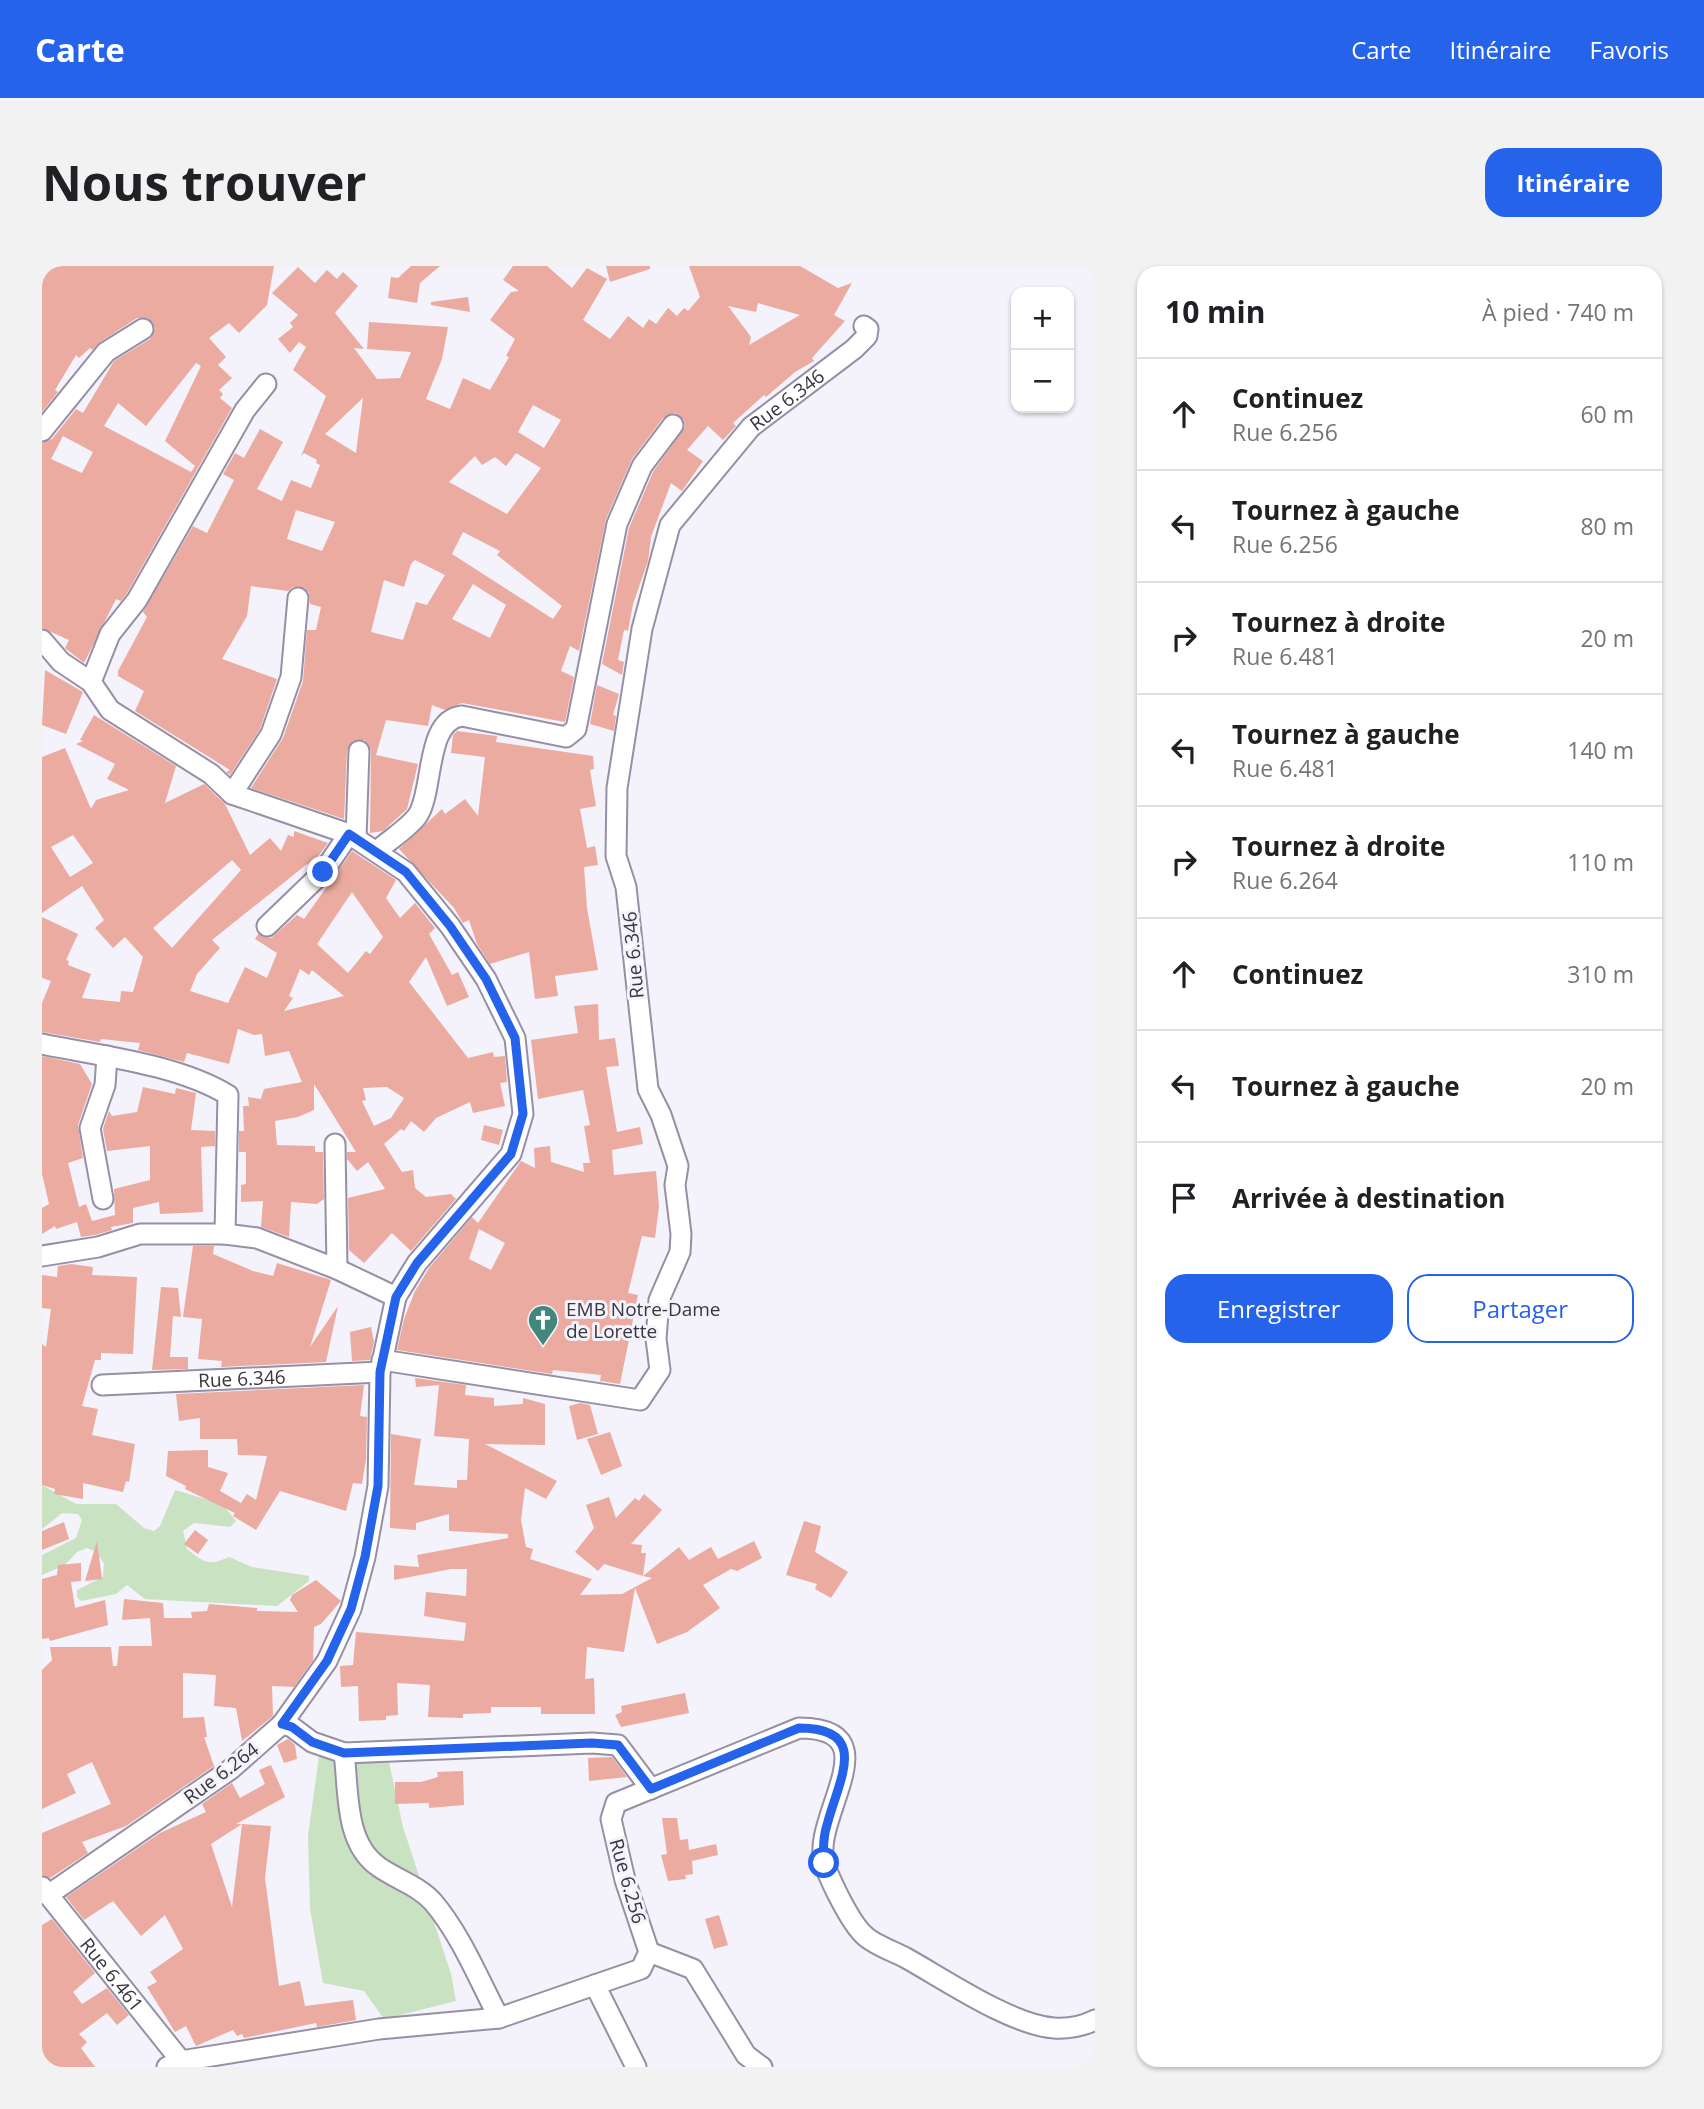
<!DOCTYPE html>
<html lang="fr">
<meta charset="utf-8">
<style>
:root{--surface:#fff;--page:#f2f2f2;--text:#202124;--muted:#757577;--line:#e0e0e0;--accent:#2563eb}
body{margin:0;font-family:"Open Sans",sans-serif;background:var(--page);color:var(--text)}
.controls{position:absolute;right:21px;top:21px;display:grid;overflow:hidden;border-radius:14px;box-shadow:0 2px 5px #0004}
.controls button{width:63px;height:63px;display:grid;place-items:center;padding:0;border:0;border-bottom:2px solid var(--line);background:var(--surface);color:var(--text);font:35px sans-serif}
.stop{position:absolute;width:21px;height:21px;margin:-16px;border:5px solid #2563eb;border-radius:50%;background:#fff}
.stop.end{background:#2563eb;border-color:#fff;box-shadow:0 2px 7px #0008}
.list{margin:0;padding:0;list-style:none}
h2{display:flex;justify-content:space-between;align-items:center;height:91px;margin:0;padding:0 28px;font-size:30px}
h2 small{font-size:23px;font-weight:400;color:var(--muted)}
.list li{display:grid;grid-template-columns:46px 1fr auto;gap:21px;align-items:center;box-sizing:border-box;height:112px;padding:0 28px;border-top:2px solid var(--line)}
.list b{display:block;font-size:26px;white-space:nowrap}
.list p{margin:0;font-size:23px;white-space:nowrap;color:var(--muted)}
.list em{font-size:23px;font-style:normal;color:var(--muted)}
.actions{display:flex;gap:14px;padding:21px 28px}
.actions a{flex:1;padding:16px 0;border:2px solid var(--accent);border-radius:21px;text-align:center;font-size:24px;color:var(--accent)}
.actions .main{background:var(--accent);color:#fff}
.icon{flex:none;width:38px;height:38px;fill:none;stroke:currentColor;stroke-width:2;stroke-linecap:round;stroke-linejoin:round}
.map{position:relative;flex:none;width:1053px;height:1801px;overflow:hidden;border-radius:21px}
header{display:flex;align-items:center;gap:42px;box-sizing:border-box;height:98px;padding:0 35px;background:var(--accent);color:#fff}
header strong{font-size:33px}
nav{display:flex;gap:38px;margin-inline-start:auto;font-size:24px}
.intro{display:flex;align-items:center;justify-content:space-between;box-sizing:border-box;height:168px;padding:0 42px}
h1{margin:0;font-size:49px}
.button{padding:18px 32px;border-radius:21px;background:var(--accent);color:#fff;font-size:24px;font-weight:700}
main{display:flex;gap:42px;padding:0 42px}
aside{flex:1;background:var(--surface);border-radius:21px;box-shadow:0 2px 5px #0004}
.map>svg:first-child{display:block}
.green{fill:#c9e2c1}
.building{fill:#ebaba0;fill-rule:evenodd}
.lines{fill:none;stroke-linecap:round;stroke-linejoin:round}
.minor-casing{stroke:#968fa5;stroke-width:23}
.minor{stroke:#fff;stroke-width:19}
.route{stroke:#2563eb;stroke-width:9}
.labels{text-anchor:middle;stroke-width:6;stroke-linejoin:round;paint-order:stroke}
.street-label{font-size:19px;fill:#39363f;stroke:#f4f2fb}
.poi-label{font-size:19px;fill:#39363f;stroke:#f4f2fb;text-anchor:start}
</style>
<header>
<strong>Carte</strong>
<nav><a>Carte</a><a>Itinéraire</a><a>Favoris</a></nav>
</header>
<div class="intro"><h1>Nous trouver</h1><a class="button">Itinéraire</a></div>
<main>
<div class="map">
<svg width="1053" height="1801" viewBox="0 0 1053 1801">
<rect width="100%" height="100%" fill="#f4f2fb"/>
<path class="green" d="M0,1219L34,1238H74L102,1262L112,1265L118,1260L133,1224L180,1238L194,1255L188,1261L152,1257L141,1265L145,1283C162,1297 167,1300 187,1291L210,1301L267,1310V1315L235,1340L103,1333L85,1319L74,1328L39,1335L35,1331V1324L61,1311L62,1297L53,1285L45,1282L35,1286L23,1299L0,1309V1289L34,1272L40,1254L36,1248L20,1247L0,1263Z
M277,1490L347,1496L361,1561L409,1708L414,1735L342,1753L322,1725L281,1717L268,1643L266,1570Z"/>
<path class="building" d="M17,0H232L225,39L197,67L187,57L167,72L184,91L176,99L190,112L177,124L181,128L178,132L190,142L85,327L79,335L74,333L42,397L23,382L27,374L0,362V177L10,173L34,143L41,147L72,95L108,73L113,62L106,52H95L58,76L50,84L48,82L37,92L34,89L13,124L16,126L0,146V6ZM154,97L159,100L123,175L153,200L149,206L62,160L76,137L104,160ZM21,170L51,186L40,207L9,193Z
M369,0H398L378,17L375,37L346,32L349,11L356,12Z
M471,0H505L530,22L545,2L565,13L541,54L568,73L586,50L601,62L607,53L614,58L626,42L635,50L642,42L646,45L658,31L647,0H758L796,22L810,17L792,49L803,55L770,92L772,95L753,106L724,131L722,129L691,157L694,160L681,174L666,160L645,184L661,195L640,225L629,217L609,271L606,295L591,338L586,365L582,364L576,394L582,396L580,409L560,398L587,262L611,206L643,161L642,154L633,147L621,152L590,193L564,253L537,385L528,380L519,405L532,411L523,456L420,437L403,444L390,439L386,460L344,454L334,489L376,498L365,543L341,565L328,567L329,485L323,474L311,475L305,484L302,553L209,522L241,472L261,415L265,364H274L279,341L268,338L267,327L262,322L251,321L246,325L209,320L205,350L180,393L235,413L218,463L188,509L184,506L188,504L93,445L102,425L76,410V405L105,351L101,346L151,260L165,267L192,214L181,208L193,187L202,192L218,163L241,176L215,223L240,235L249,214L269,222L278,199L274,197L275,194L262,187L259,190L284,130L251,104L264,81L257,76L248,87L236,73L251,61L248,57L256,49L230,27L256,1L273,17L285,4L295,13L301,6L316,20L293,47L322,83L312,82L335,113L358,112L369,86L325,83L327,56L406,61L400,93L384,133L408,143L421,112L448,124L467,91L464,90L473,73L448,54L469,26L477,25L461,14ZM716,37L758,49L707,79L709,71L686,40L714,46ZM321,132L314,187L283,168ZM491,139L519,154L502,182L476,166ZM474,187L499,202L465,248L407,216L433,190L440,199L453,191L464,200ZM254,244L293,256L280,285L245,273ZM421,266L458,285L455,289L520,340L511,353L410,288ZM373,294L403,309L385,339L374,336L361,374L329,366L342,314L362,321L369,298ZM431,318L464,339L448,372L410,353Z
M564,0H608V3L568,16Z
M426,31L428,46L389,39V36Z
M3,404L41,426L24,468L0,459Z
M555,419L577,428L571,449L574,450L572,465L548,458Z
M52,449L134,500L123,537L162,518L183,538L208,589L228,572L239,585L246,569L252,571V565L286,577L268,601L265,598L170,674L178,682L155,708L148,725L186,737L203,701L225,712L235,687L213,673L216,668L229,672L255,649L262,653L310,585L354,614L344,632L358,652L373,637L393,662L387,668L410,709L416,706L427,731L405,740L384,691L367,716L426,792L451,786L452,791L463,790L465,816L458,817L463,840L431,847L428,836L394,852L382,866L369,855L362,865L359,863L342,878L360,906L371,904L373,922L384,931L409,928L414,933L369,985L350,967L322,997L307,984L306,932L343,923L326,896L315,905L305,893V886H314L272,818V844L256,851L233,855L235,879L273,880V886H281L282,933L275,938L249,936L247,971L219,961L221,935L199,936V919L204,918V886H197V865H202L201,840H207L206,831L219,833L222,823L260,816L247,785L223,790L220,768L212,769L196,763L187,798L145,787L142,796L96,784L98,777L59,773L58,776L0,766V737L9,715L0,712V651L36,668L24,694L27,695L26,699L49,708L40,732L78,736L79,725L91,726L101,691L83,671L71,682L53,662L62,654L40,620L0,647V491L23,482L49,543L54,534L87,524L65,513L73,498L34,478L41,475L38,474ZM31,569L51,597L28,611L9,581ZM190,594L199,604L130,682L111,662ZM310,626L341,671L328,688L324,685L306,707L275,678ZM258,703L267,709L270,704L302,730L242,745L251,732L247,730ZM345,821L362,832L349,852L332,860L320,835L324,834L321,822Z
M415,465L455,470L454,476L551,490L552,503L548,504L554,540L538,543L545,582L553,580L556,599L542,601L545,642L556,704L513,710L516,730L493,733L487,686L448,698L435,678L427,654L421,657L412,642L357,583L400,543L403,548L423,533L436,550L443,491L409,487L411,469Z
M556,738L557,774L573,772L577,800L564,801L575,866L598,861L601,878L570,884L572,909L614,905L617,940L613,972L600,970L586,1027L596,1029L578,1118L558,1115L559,1109L511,1104L510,1108L355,1084L362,1053L373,1025L387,1002L430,951L436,957L479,895L493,902L492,882L508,880L509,896L542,906L541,897H548L542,860L548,859L541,824L496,833L489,774L536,767L532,740ZM437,963L463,977L449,1004L427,993Z
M0,790L38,798L50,818L36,859L41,892L26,897L37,941L44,938L50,955L73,949L72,923L108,914V880L65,885L61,863L67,845L70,850L95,846L101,821L133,828L134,822L154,827L149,864L173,865V880L159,881L161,946L118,948L117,936L91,942V957L69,961L70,964L53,969L39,971L35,956L14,963L13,960L0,968V942L7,938L0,908Z
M442,859L461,864L457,879L439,874Z
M151,980H172L171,988L211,1005L231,1010L235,997L289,1014L268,1081L296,1040L284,1096L179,1101L180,1095L156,1093L160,1053L141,1051Z
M29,998L51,1001L50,1009L95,1011L91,1088L59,1087V1094H53L40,1140L56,1143L50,1169L93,1178L87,1216L84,1215L81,1226L41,1217V1233L12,1228L13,1223L0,1219V1078L4,1081L9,1043L0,1042V1009L15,1011L16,1000Z
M119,1021L136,1022L139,1051L131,1050L128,1091H146V1103L110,1104Z
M329,1061L332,1076L328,1094L310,1095L308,1066Z
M373,1112L424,1119L423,1129L452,1132V1140L481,1138V1132L503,1138V1179L443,1178L515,1215L504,1233L483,1222L479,1254L484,1281L491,1283L488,1293L550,1313L538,1329L580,1328L610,1312L601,1310L637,1281L647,1294L669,1281L676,1293L712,1275L720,1292L695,1305L689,1303L661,1319L678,1342L645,1366L615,1378L593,1322L582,1386L545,1381L543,1413L552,1412L553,1448H499V1441H449V1447L421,1448V1452L386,1451L388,1419L355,1417L356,1449L344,1450V1454L317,1455L316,1420L299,1421L298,1400L311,1399L314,1366L422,1375L424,1357L382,1350L384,1326L424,1330L425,1303H409L352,1314V1299L377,1301L375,1289L466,1272V1268L407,1265V1248L374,1257V1264L348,1262L349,1168L379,1173L372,1219L415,1222V1214H425L427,1173L392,1170L397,1119L374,1121Z
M322,1119L318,1150L325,1151L324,1193L320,1218L311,1217L304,1245L238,1225L214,1264L191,1250L193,1247L143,1223L144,1220L124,1210L126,1185L166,1184V1201L186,1207L178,1225L199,1237L205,1228L214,1234L225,1190L196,1189L195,1173H158V1152L137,1155L134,1128Z
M538,1137L548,1139L556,1168L535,1174L527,1140Z
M568,1166L580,1200L559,1209L545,1173Z
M602,1228L620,1244L589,1278L600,1279L599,1287H604L601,1310L562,1298L556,1305L533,1286L552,1262L544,1239L567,1231L574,1252L593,1232L597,1235Z
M762,1255L779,1260L773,1286L806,1306L789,1332L773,1323L775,1318L744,1309Z
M22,1256L27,1273L0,1284V1265Z
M153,1264L166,1274L156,1288L142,1278Z
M55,1275L60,1313L43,1315Z
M39,1297V1315L29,1316L33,1342L63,1334L66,1359L8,1375L7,1372L0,1373V1313L15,1309L16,1299Z
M274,1314L299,1335L279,1358L272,1361L271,1394L252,1421L230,1420L231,1450L200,1475L194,1442L172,1440L174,1409L141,1407V1452L162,1451L165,1471H162L172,1500L84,1560L40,1576L46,1587L8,1612L0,1609V1567L69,1538L50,1496L25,1508L34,1527L0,1543V1404L10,1394L8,1381H69L71,1400H75L77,1380H110L108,1352L80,1354L82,1333L121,1337L122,1352H150L149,1346L165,1345L167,1338L215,1342V1345L256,1346L248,1334L250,1329Z
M643,1427L647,1447L579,1461L573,1449L580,1446L579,1440Z
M246,1473L253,1479L255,1493L242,1497L235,1479Z
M570,1491L585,1511L547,1515L546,1492Z
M229,1499L243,1531L194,1558H200L169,1578L190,1641L200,1558L229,1560L223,1612L237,1720L258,1715L263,1740L311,1734L314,1754L275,1761L274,1757L202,1772L200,1768L195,1770L191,1764L154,1780L144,1760L133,1766L105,1721L115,1716L108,1706L141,1683L123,1649L99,1670L71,1635L42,1654L24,1631L118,1567L164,1546L160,1538L190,1517L198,1532L223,1518L217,1504Z
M421,1505L422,1539L387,1542V1537L353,1538V1516H379L396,1511L395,1506Z
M620,1552H635L638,1574L646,1573L647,1584L674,1578L676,1589L650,1595L651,1608L643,1609L644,1613L626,1615L619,1589L625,1588Z
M677,1649L686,1679L672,1683L663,1653Z
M10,1653L53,1707L31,1726L40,1738L65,1722L87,1749L75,1759L65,1747L37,1768L45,1776L39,1782L53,1801H0V1659Z"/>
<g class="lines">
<g class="minor-casing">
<g id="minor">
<path d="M0,165L64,86L101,63"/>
<path d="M0,374L19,396L49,416L68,444L169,508L190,528L307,568L364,606L408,660L444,713L473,772L481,848L469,888L375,997L354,1031L338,1106L336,1220L323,1291L309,1343L285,1395L240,1458L189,1503L6,1629"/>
<path d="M49,416L68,368L95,334L203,144L224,118"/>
<path d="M190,528L229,468L249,411L256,332"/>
<path d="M314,572L317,485"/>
<path d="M335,585C347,574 367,562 376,549C392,524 383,454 420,450L524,471L534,463L575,258L600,200L631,159"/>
<path d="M225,660L281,606L307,568"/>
<path d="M0,778C58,790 135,798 186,829L183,968"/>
<path d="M293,878L295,1003"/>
<path d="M61,933L48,862L63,819L65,790"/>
<path d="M0,990L56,981L98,968H183L215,972L295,1003L354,1031"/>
<path id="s1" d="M340,1094L598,1134L618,1104L614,1073L617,1034L638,986L639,968L633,919L636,900L619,849L606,823L584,621L574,590L575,522L600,363L628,259L709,161L812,83L825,70L826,63L822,60"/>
<path id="s2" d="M60,1119L338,1106"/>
<path d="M240,1458L250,1461L270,1476L302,1487L550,1477L576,1479L609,1523"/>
<path d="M302,1487C307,1525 302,1577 337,1601C354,1613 377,1620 391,1636C419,1669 437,1714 457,1752"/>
<path id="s3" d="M0,1621L139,1795"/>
<path d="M607,1686L651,1703L704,1789L720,1801"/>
<path d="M553,1719L594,1801"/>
<path d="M125,1801L139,1795L337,1763L457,1752L599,1703L607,1686L583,1614L569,1553L574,1537L757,1462C853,1462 766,1553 783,1600C790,1618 808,1656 822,1669C832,1679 851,1685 864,1692C902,1713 969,1759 1012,1762C1025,1763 1041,1760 1053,1754"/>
</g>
</g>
<use href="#minor" class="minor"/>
</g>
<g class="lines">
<path class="route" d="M281,606L307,568L364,606L408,660L444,713L473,772L481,848L469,888L375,997L354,1031L338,1106L336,1220L323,1291L309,1343L285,1395L240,1458L250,1461L270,1476L302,1487L550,1477L576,1479L609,1523L757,1462C830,1462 796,1515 785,1559C781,1571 781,1584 782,1597"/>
</g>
<defs>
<g id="church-pin" transform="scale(1.575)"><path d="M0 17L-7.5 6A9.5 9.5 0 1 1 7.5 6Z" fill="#42877c" stroke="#f4f2fb"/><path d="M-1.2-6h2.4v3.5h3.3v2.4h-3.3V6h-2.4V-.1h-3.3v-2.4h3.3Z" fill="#fff"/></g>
</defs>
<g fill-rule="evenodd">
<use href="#church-pin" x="501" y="1054"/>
</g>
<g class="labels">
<g class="street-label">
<text dy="7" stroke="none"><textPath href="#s1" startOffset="1334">Rue 6.346</textPath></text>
<text transform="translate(591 689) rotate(-95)" y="7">Rue 6.346</text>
<text dy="7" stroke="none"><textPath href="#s2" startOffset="140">Rue 6.346</textPath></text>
<text transform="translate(179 1507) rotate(-37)" y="7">Rue 6.264</text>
<text transform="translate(586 1615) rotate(74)" y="7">Rue 6.256</text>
<text dy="7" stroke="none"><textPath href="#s3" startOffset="112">Rue 6.461</textPath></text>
</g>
<g class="poi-label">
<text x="524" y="1050">EMB Notre-Dame<tspan x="524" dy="22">de Lorette</tspan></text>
</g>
</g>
</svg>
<div class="controls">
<button>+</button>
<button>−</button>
</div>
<div class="stop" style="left:782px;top:1597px"></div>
<div class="stop end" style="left:281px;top:606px"></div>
</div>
<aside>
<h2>10 min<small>À pied · 740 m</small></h2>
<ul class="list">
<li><svg class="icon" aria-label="ahead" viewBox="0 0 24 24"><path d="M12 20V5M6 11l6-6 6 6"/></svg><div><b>Continuez</b><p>Rue 6.256</p></div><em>60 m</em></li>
<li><svg class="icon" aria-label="left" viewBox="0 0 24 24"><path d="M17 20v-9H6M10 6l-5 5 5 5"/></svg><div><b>Tournez à gauche</b><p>Rue 6.256</p></div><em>80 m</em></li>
<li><svg class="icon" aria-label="right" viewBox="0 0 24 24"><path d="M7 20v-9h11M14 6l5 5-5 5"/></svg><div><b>Tournez à droite</b><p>Rue 6.481</p></div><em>20 m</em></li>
<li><svg class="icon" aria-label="left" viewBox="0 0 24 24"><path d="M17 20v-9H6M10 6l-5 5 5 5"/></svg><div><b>Tournez à gauche</b><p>Rue 6.481</p></div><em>140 m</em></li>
<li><svg class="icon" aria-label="right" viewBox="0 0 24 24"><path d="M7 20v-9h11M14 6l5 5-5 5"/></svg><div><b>Tournez à droite</b><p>Rue 6.264</p></div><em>110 m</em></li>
<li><svg class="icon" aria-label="ahead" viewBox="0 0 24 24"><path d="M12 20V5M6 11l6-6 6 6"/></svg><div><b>Continuez</b></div><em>310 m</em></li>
<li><svg class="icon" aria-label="left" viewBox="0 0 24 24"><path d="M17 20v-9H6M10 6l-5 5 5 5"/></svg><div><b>Tournez à gauche</b></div><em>20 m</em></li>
<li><svg class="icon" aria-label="arrive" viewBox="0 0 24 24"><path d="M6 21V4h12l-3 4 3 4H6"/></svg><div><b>Arrivée à destination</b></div></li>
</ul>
<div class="actions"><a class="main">Enregistrer</a><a>Partager</a></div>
</aside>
</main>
